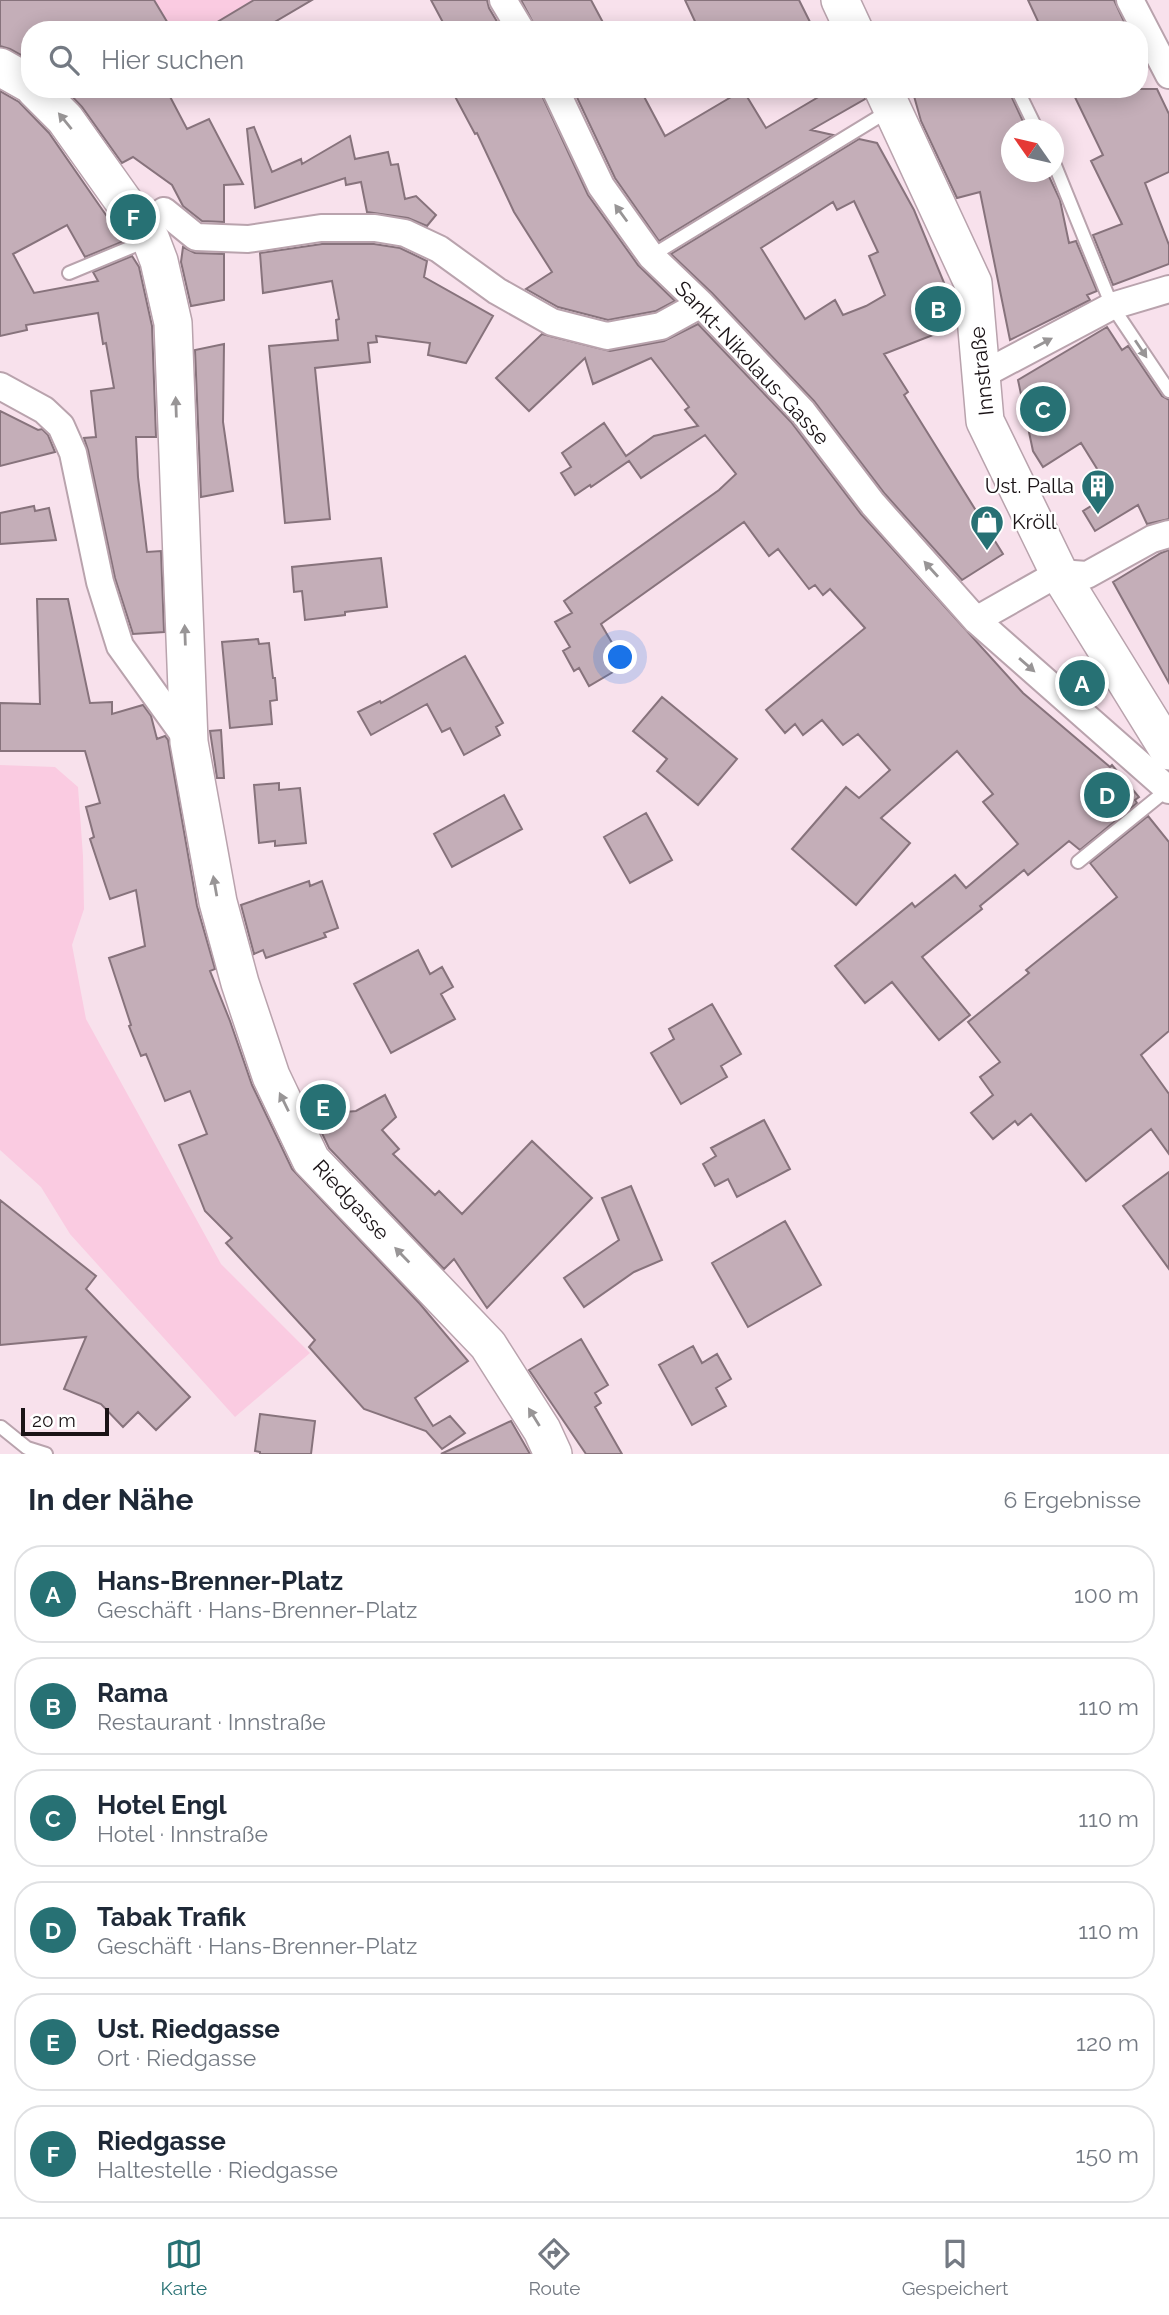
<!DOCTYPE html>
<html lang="de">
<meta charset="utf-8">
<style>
:root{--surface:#fff;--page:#f6f6f7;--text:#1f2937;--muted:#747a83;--line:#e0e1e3;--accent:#277174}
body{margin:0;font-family:Raleway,sans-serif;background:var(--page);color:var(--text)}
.compass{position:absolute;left:1001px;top:119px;width:63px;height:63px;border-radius:50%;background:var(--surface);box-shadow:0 4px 18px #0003;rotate:304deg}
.scale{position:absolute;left:21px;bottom:18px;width:88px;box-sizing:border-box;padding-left:7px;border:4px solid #1a1316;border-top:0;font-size:19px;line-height:24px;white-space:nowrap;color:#1a1316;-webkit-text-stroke:5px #fff;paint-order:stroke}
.you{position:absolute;left:621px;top:658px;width:24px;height:24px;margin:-18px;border:5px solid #fff;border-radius:50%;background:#1a73e8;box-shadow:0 0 0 10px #1a73e833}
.badge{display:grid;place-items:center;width:46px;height:46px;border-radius:50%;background:var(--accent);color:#fff;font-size:23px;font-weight:700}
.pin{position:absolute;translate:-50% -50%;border:4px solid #fff;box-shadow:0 2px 7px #0006}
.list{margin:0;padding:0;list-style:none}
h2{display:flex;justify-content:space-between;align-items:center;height:91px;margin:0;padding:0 28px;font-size:30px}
h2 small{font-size:23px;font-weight:400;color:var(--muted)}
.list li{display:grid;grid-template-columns:46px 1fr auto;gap:21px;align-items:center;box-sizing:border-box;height:98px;margin:0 14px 14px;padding:0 14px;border:2px solid var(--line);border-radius:28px}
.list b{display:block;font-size:26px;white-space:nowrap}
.list p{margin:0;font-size:23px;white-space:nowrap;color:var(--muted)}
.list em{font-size:23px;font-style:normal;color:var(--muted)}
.icon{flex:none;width:38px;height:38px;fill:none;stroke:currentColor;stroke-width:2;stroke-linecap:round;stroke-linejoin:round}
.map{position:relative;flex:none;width:1169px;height:1454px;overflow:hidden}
.search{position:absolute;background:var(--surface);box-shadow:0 4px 18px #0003;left:21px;right:21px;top:21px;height:77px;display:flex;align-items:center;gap:18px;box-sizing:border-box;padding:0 24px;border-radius:28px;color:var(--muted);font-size:26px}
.sheet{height:763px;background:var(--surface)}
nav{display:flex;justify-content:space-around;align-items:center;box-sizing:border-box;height:98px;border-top:2px solid var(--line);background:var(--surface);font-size:19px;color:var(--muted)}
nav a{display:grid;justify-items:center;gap:4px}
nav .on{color:var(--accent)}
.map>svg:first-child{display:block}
.green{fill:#facbe1}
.building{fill:#c4aeb8;stroke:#87737c;stroke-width:2;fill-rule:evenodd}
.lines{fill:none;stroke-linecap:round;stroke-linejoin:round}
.lane-casing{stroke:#b9a3ad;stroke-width:16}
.street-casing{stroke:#b9a3ad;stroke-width:30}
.secondary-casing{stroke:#b9a3ad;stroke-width:40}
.lane{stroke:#fff;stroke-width:12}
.street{stroke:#fff;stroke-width:26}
.secondary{stroke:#fff;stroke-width:37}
.oneway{fill:#989596}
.labels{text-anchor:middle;stroke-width:5;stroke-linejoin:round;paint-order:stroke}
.street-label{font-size:21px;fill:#1a1316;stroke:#fff}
.poi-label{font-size:21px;fill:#1a1316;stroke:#fff;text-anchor:end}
</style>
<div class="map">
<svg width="1169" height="1454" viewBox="0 0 1169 1454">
<rect width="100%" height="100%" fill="#f8e1ec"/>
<path class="green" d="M111,0H310L261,30H126Z
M0,765L55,767L78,787L83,856L84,909L72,945L86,1019L221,1264L310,1353L235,1417L70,1234L41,1187L0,1150Z"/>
<path class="building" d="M0,0H154L172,30H30V60L10,49L0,46Z
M254,0H312L261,30H204Z
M431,0H487L489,8L502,30H447Z
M521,0H591L607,30H537Z
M685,0H799L814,30H699Z
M1028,0H1114L1128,30H1042Z
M65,89H166L187,129L209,119L243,184L224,185V222L202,221L183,206L172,185L133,157L122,163L82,107Z
M451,89H539L588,195L638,265L675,301L656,311L608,320L558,307L526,289L552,272L514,212L477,133L475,134Z
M573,89H640L665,136L743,90L766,128L832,89H862L865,99L811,130L833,135L659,241L615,178Z
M912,89H1008L1027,130H1012V172H1047L1060,200L1069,243L1076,241L1097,291L1087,295L1090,300L1010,340L980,192L957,198L921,121Z
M1071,89H1157L1169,114V172L1145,183L1169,245V264L1113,285L1093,235L1122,224L1091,161L1103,155Z
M0,91L19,102L49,133L124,241L85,257L67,225L13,254L34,293L98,281L93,272L132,256L139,267L152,326L156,437H136L138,477L147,552L161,551L164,632L133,634L115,578L88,450L84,438L96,437L91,391L114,388L106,343L103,344L98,313L26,325L27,330L0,336Z
M254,127L272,172L301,159L302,164L350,136L355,159L388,152L391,165L398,164L405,199L416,196L436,215L427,226L408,218L367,212L361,182L346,185L345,178L255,208L247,129Z
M859,139L877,143L914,210L954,307L956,326L884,354L908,392L904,395L1003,554L962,580L885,494L814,401L712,293L671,254ZM854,201L878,252L869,256L885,295L866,306L843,315L835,300L805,319L761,248L833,202L837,210Z
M322,244H374L400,248L427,261L424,277L493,316L466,363L428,355L430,343L376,336L377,342L368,343L370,362L315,368L330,519L285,523L269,346L338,340L336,320L339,319L332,281L263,293L260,253Z
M183,247L195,253L224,254V300L191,306L181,262Z
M698,324L791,422L861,514L1023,693L1110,767L1112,765L1139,797L1135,800L1137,803L1080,850L1069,841L1028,875L1024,870L980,906L982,909L922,957L970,1015L939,1040L892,982L865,1003L835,966L912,903L915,907L955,875L966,888L1018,844L983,802L993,794L957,751L881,818L910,843L856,905L792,849L846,787L859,798L890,770L858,734L843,745L822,720L803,735L795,724L785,733L766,710L865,628L830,589L823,595L815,585L809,589L778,549L769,556L744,522L601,624L625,665L589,686L579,668L574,671L563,651L570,647L555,622L572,613L564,601L719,490L736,474L705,435L641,478L629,461L591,487L590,485L575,495L561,473L571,467L562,453L604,423L626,456L654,436L698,426L685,410L689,407L651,358L593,384L585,358L529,411L496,378L542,334L610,351L664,341Z
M1107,327L1122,350L1128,346L1162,396L1169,400V519L1147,524L1138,505L1095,531L1083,511L1112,493L1081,443L1043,467L1033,451L1018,380Z
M224,344L223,422L233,491L201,497L195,350Z
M0,411L38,430L42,429L48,435L55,452L0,466Z
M34,506L35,511L49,508L56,540L0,544V513Z
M1169,550V683L1113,582L1161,553Z
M381,558L387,607L345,612V615L305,620L302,591L294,592L292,567Z
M37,599H68L90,703L112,702V714L143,705L151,716L157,739L165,736L168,740L197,906L215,969L210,971L230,1021L252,1085L292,1169L420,1304L468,1361L415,1398L433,1426L450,1416L465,1433L442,1449L426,1431L364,1409L309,1347L315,1340L226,1243L232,1238L205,1211L179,1145L207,1134L190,1091L165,1101L146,1054L141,1056L129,1026L131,1025L109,958L145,946L136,890L110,899L90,839L94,837L86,807L100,803L85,751H0V703L40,704Z
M258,639L259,644L269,643L273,678H275L277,700L270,701L272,724L230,728L222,642Z
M465,656L503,723L496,727L500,735L464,755L450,728L442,732L427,704L371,735L358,712L380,701L381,703Z
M662,697L737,759L698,805L657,771L667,759L633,731Z
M221,730L224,778H217L210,731Z
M279,783V790L300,788L306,843L275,846V841L259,843L254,785Z
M504,795L522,829L452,867L434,834Z
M646,813L672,860L630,883L604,837Z
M1148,816L1169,842V1031L1141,1055L1169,1094V1154L1151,1129L1086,1181L1031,1114L1018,1125L1015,1121L993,1139L971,1113L993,1095L980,1077L1000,1062L968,1022L1029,973L1026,970L1117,897L1090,863Z
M309,881L310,886L322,881L338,928L324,933L326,937L266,958L263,950L254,954L241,905Z
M418,950L430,974L442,967L453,987L441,994L455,1019L391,1053L354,984Z
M712,1004L741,1054L721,1066L727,1077L681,1104L651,1053L674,1039L669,1029Z
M326,1093L334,1113L356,1111L385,1095L396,1117L382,1130L399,1149L393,1154L435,1195L439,1191L462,1214L532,1141L592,1198L487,1308L454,1259L444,1269L329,1148L307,1102Z
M764,1120L790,1169L737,1197L728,1179L715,1186L703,1164L716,1156L711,1148Z
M1169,1172V1269L1123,1206Z
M631,1186L662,1260L634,1272L584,1307L564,1278L619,1240L602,1198Z
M0,1200L96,1276L86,1289L190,1397L156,1430L138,1412L123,1427L101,1404L64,1389L86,1337L0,1345Z
M785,1221L821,1285L748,1327L712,1263Z
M581,1339L608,1385L595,1393L601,1403L595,1407L622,1454H586L529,1370Z
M693,1346L702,1363L717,1354L731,1379L716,1388L726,1406L692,1425L659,1365Z
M260,1414L315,1421L311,1454H260V1452L255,1451Z
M511,1421L530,1454H441Z"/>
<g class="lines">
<g class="lane-casing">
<path id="lane" d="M1017,89L1037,130
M1054,163L1112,306L1169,391
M651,256L890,110
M69,273L146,241
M1078,862L1168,789
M1,1427L27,1448L46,1454"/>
</g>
<g class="street-casing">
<path id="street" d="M503,0L521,30
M1130,0L1169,75
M555,89L601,186L651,256L701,304L803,412L873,504L976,620L1169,790
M164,211L196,237L248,239L321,228H375L405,233L439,249L497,291L552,322L607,336L661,326L701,304
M982,375L1112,306L1169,289
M0,386L44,410L61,426L73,453L100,582L120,646L189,742
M976,620L1059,573L1087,575L1152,539L1169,534"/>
</g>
<g class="secondary-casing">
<path id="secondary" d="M840,0L854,30
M0,67L30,84
M35,89L65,119L151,240L159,261L173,323L189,742L218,902L240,983L271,1076L311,1160L488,1345L542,1430L553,1454
M883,89L973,283L985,421L1059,573L1169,751"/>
</g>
<use href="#lane" class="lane"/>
<use href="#street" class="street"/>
<use href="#secondary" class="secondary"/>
</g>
<defs><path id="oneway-solid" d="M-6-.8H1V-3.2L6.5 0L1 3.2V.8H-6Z" transform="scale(1.75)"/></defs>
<g class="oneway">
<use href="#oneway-solid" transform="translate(65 121) rotate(-129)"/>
<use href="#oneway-solid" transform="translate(621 213) rotate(-126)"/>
<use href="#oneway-solid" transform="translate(1043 343) rotate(-28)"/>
<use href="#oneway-solid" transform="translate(1141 349) rotate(56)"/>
<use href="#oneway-solid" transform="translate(176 407) rotate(-92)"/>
<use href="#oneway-solid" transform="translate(931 569) rotate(-132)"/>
<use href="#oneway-solid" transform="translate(185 635) rotate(-92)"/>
<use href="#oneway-solid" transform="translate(1027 665) rotate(41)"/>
<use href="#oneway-solid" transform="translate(215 886) rotate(-100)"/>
<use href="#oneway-solid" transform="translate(284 1102) rotate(-116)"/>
<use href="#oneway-solid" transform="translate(402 1255) rotate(-134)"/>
<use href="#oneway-solid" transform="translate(534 1417) rotate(-122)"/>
</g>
<defs>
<g id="building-pin" transform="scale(1.75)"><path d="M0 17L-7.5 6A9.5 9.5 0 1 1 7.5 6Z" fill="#277174" stroke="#fff"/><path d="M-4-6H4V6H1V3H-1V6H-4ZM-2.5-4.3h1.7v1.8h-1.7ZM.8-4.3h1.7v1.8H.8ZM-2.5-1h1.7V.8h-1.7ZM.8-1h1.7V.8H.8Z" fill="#fff"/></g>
<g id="shop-pin" transform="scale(1.75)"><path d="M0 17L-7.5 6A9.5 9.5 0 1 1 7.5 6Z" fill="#277174" stroke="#fff"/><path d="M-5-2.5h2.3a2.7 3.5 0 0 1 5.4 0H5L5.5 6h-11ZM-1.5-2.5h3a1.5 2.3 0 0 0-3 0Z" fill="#fff"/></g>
</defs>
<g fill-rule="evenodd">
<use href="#building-pin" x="1098" y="486"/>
<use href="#shop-pin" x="987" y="522"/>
</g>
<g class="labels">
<g class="street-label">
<text transform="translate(752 363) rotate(47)" y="7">Sankt-Nikolaus-Gasse</text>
<text transform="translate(982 371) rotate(-96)" y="7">Innstraße</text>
<text transform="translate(351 1200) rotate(47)" y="7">Riedgasse</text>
</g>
<g class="poi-label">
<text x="1074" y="493">Ust. Palla</text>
<text x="1012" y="529" text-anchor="start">Kröll</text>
</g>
</g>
</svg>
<svg class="compass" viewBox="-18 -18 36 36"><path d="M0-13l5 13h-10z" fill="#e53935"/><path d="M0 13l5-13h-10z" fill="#747a83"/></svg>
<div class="scale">20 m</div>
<div class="you"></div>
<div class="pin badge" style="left:1082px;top:683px">A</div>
<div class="pin badge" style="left:938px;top:309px">B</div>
<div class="pin badge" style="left:1043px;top:409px">C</div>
<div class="pin badge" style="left:1107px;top:795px">D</div>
<div class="pin badge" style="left:323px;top:1107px">E</div>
<div class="pin badge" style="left:133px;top:217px">F</div>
<div class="search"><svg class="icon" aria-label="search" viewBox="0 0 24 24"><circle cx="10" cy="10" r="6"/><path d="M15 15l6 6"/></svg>Hier suchen</div>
</div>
<section class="sheet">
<h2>In der Nähe<small>6 Ergebnisse</small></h2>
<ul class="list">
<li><span class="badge">A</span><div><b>Hans-Brenner-Platz</b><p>Geschäft · Hans-Brenner-Platz</p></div><em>100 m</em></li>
<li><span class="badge">B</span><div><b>Rama</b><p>Restaurant · Innstraße</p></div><em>110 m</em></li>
<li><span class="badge">C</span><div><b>Hotel Engl</b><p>Hotel · Innstraße</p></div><em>110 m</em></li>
<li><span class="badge">D</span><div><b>Tabak Trafik</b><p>Geschäft · Hans-Brenner-Platz</p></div><em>110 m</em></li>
<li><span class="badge">E</span><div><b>Ust. Riedgasse</b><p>Ort · Riedgasse</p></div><em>120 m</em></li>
<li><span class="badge">F</span><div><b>Riedgasse</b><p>Haltestelle · Riedgasse</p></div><em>150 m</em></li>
</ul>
</section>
<nav>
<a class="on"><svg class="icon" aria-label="map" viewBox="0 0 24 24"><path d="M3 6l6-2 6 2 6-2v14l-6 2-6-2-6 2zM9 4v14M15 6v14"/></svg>Karte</a>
<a><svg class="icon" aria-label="directions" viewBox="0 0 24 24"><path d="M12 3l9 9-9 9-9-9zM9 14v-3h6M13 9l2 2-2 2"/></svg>Route</a>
<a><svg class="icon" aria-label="saved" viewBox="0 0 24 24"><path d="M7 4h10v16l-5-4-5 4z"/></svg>Gespeichert</a>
</nav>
